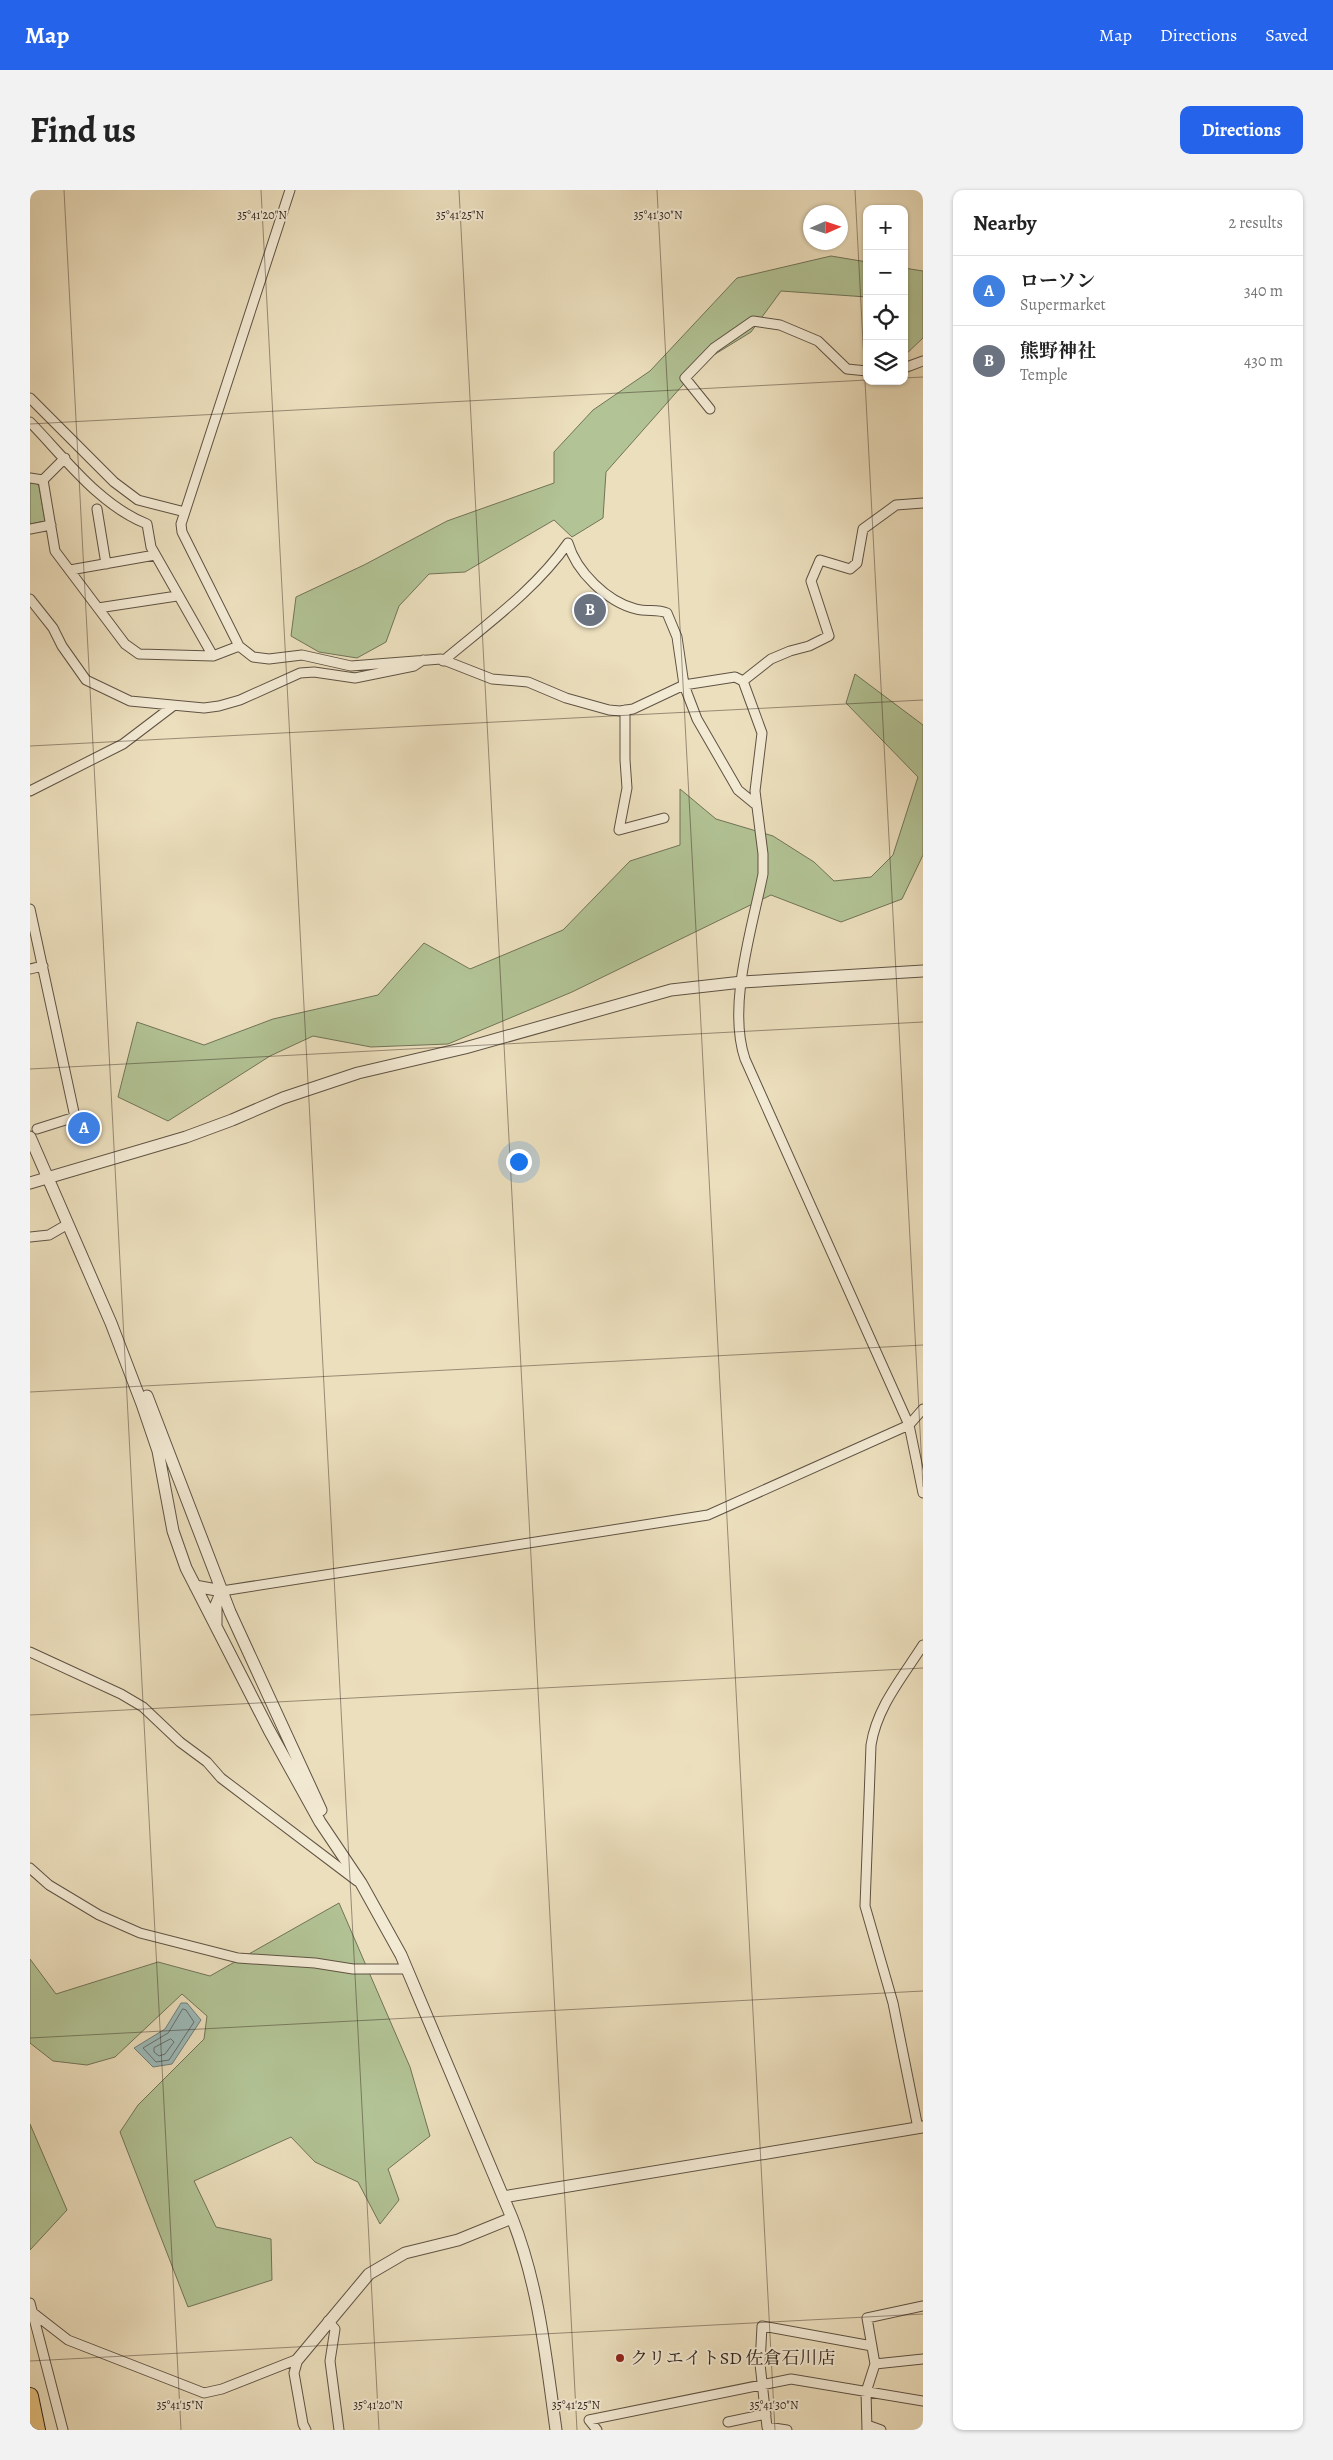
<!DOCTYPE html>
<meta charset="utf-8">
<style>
:root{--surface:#fff;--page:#f2f2f2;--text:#222;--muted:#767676;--line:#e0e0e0;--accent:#2563eb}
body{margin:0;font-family:Alegreya,"Noto Serif JP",serif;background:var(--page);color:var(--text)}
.controls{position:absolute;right:15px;top:15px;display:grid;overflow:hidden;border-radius:10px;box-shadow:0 1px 4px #0004}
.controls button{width:45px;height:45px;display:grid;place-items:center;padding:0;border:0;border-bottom:1px solid var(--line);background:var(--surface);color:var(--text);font:25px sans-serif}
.compass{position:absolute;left:773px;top:15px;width:45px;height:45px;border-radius:50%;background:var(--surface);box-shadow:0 1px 4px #0004;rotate:87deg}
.you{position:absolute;left:488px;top:971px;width:18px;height:18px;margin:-12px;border:4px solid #fff;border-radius:50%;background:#1a73e8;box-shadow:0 0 0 8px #1a73e833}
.badge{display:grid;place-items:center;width:32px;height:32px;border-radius:50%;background:var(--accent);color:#fff;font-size:16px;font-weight:700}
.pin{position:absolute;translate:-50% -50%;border:2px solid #fff;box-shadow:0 1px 5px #0006}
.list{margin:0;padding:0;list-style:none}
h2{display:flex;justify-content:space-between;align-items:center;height:65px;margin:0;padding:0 20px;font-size:21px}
h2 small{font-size:16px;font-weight:400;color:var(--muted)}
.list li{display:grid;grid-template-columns:32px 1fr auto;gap:15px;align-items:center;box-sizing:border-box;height:70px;padding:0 20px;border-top:1px solid var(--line)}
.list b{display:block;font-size:19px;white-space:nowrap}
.list p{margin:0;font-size:16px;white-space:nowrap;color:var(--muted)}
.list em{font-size:16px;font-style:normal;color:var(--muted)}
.icon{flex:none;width:28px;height:28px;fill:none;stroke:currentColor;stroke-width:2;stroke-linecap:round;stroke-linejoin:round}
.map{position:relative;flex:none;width:893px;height:2240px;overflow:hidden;border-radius:10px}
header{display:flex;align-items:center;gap:30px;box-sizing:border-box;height:70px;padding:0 25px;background:var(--accent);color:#fff}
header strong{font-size:24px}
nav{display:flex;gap:28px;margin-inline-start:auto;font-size:18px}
.intro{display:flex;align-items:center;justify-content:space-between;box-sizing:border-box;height:120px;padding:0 30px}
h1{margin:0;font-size:35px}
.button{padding:12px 22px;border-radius:10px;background:var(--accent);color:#fff;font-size:18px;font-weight:700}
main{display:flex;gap:30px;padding:0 30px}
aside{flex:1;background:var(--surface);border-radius:10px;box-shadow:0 1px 4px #0004}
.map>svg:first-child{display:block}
.green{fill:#b2c395;stroke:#717458}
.water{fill:#9cbab9;stroke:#717e7a}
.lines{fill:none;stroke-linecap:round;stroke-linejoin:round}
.shore{stroke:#666f6a;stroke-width:1}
.minor-casing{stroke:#5f5344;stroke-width:11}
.tertiary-casing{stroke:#5f5344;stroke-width:13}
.motorway-casing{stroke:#30241c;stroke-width:18}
.minor{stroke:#f3ead4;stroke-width:9}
.tertiary{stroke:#f3ead4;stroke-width:11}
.motorway{stroke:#e6c07e;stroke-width:16}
.ticks{fill:none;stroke:#30241c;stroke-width:1;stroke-opacity:0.45}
.poi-dot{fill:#8f2418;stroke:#f3ead4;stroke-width:2}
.labels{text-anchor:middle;stroke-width:4;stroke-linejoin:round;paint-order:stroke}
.poi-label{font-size:18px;fill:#30241c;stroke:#f3ead4;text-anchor:start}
.ticks-label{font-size:12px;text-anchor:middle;fill:#30241c;stroke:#f3ead4;stroke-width:4;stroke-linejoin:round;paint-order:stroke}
</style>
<header>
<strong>Map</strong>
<nav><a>Map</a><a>Directions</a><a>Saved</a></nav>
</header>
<div class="intro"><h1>Find us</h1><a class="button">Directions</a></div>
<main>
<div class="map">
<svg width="893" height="2240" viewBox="0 0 893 2240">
<rect width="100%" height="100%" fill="#ecdfbd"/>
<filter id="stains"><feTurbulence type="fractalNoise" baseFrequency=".004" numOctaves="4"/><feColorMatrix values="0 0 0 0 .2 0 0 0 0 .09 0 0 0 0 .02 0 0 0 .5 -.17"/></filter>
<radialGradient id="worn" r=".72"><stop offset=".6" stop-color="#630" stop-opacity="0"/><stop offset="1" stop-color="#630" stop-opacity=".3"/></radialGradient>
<path class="green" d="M801,66L837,72V107L751,101L721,142L674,171L576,282L573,328L542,347L524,330L435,382L399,384L369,416L356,452L327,468L289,462L261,446L266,407L334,375L417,331L524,293V262L563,220L620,181L707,88Z
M874,78L893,81V148L874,166Z
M0,293H6L9,296L15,331L0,334Z
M825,484L893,535V665L872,709L811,732L741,705L542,802L418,854L341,857L283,846L240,866L138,931L88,907L107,832L174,855L243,829L348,805L394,753L440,779L533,740L600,671L650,655V599L686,629L743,646L784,672L804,691L841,687L863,665L888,587L816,513Z
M309,1713L380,1877L400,1946L358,1979L369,2010L350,2034L328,1992L285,1972L261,1947L164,1991L186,2037L241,2049L242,2090L158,2117L90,1942L108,1915L174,1849L177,1826L152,1804L85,1867L57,1875L23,1871L0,1853V1769L26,1804L128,1772L180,1786Z
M0,1934L37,2020L0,2060Z"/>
<path class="water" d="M151,1813H157L171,1830L142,1874L123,1877L104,1858L135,1839Z"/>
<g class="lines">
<path class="shore" d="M153,1819L156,1820L164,1832L139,1870L126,1872L113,1858L138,1843Z
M141,1849L144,1852L135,1864L129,1866L124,1862V1858Z"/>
<g class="minor-casing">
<path id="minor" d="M260,0L151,334L152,342L209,456L223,467L239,469L272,465L321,476L411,469L462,489L498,492L536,508L579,520L590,521L603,519L654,495L705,487L713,491
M874,178L893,171
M0,208L84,292L108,310L155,322
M680,219L655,188L684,158L723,131L750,135L788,151L817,179L837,181
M0,232C35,268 69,315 117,334L121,357L183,466
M0,288L13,290L25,361L95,454L109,464L183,466L209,456
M13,290L35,268
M893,313L866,315L833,339L827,373L820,379L790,370L781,391L799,446L779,456L760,461L741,469L713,491L732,543L725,601L733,664V684C722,739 697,816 715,869L879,1235L893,1303
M67,319L76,374
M0,339L21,335
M538,353C546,381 577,412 606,419C617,422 627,419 637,423L647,447L654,495L667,529L708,600L725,614
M40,380L125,365
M0,409L23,438L32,456L56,490L100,511L174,518L189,516L210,510L270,483L284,482L325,488L384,476L393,470
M68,418L147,406
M413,471C457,434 505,400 538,353
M595,520V570L597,598L589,640L634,628
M0,601L93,554L143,516
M0,719L45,927L7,939
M0,779L13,776
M0,1047L19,1045L38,1034
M192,1401L678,1325L879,1235L893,1219
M0,1462L91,1504L113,1517L150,1552L177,1572L191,1588L327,1691
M0,1678L19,1695L69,1725L110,1743L208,1768L285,1773L323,1779H376
M888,1938L863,1813L835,1716L841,1555C847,1517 872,1488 893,1455
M0,2113L33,2240
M2,2122L38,2150L174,2203L192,2199L268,2169
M298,2131L305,2139L300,2171L309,2240
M268,2169L264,2183L273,2234L276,2240
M845,2174L893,2169
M698,2232L736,2224
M837,2235L851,2240
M567,2240L559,2230L761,2189L893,2211
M757,2240L737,2237L730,2174L732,2136L842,2156
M837,2240L836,2202L845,2174L837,2128L893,2116"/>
</g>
<g class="tertiary-casing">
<path id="tertiary" d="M0,947L81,1133L112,1214L128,1261L143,1341L156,1378L239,1540L290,1632L331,1693L371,1765L482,2028C509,2096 516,2168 526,2240
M0,993L156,947L202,930L253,908L328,883L435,858L641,800L712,792L893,781
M117,1206L200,1422L291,1620
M165,1396L192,1401L186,1415V1434
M473,2007L893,1937
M268,2169L339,2084L375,2063L428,2050L482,2028"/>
</g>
<g class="motorway-casing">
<path id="motorway" d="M0,2206L7,2240"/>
</g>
<use href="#minor" class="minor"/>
<use href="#tertiary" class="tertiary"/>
<use href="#motorway" class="motorway"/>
</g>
<path class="ticks" d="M34,0L151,2240M231,0L349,2240M429,0L547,2240M627,0L745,2240M825,0L893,1297M874,188L893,187M0,234L837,190M0,556L893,510M0,879L893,832M0,1202L893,1155M0,1525L893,1478M0,1848L893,1801M0,2171L893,2124"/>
<circle class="poi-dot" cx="590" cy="2168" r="5"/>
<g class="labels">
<g class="poi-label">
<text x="600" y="2174">クリエイトSD 佐倉石川店</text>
</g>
</g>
<g class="ticks-label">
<text x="232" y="29">35°41'20"N</text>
<text x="430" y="29">35°41'25"N</text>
<text x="628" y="29">35°41'30"N</text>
<text x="150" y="2219">35°41'15"N</text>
<text x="348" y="2219">35°41'20"N</text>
<text x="546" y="2219">35°41'25"N</text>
<text x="744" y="2219">35°41'30"N</text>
</g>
<rect width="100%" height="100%" filter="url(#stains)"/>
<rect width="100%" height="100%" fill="url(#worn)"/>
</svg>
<div class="controls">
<button>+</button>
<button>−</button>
<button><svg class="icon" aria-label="locate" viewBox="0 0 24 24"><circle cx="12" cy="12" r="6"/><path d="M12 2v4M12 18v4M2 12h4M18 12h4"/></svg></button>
<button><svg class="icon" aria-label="layers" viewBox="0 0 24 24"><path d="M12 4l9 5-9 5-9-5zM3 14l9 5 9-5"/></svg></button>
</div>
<svg class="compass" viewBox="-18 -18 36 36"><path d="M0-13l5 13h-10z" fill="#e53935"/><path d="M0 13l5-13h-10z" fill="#767676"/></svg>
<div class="you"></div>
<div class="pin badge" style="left:54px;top:938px;background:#3f7fe0">A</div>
<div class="pin badge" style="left:560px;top:420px;background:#6b7280">B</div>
</div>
<aside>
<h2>Nearby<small>2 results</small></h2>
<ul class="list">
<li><span class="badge" style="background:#3f7fe0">A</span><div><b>ローソン</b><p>Supermarket</p></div><em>340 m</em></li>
<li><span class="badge" style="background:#6b7280">B</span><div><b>熊野神社</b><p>Temple</p></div><em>430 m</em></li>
</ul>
</aside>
</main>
